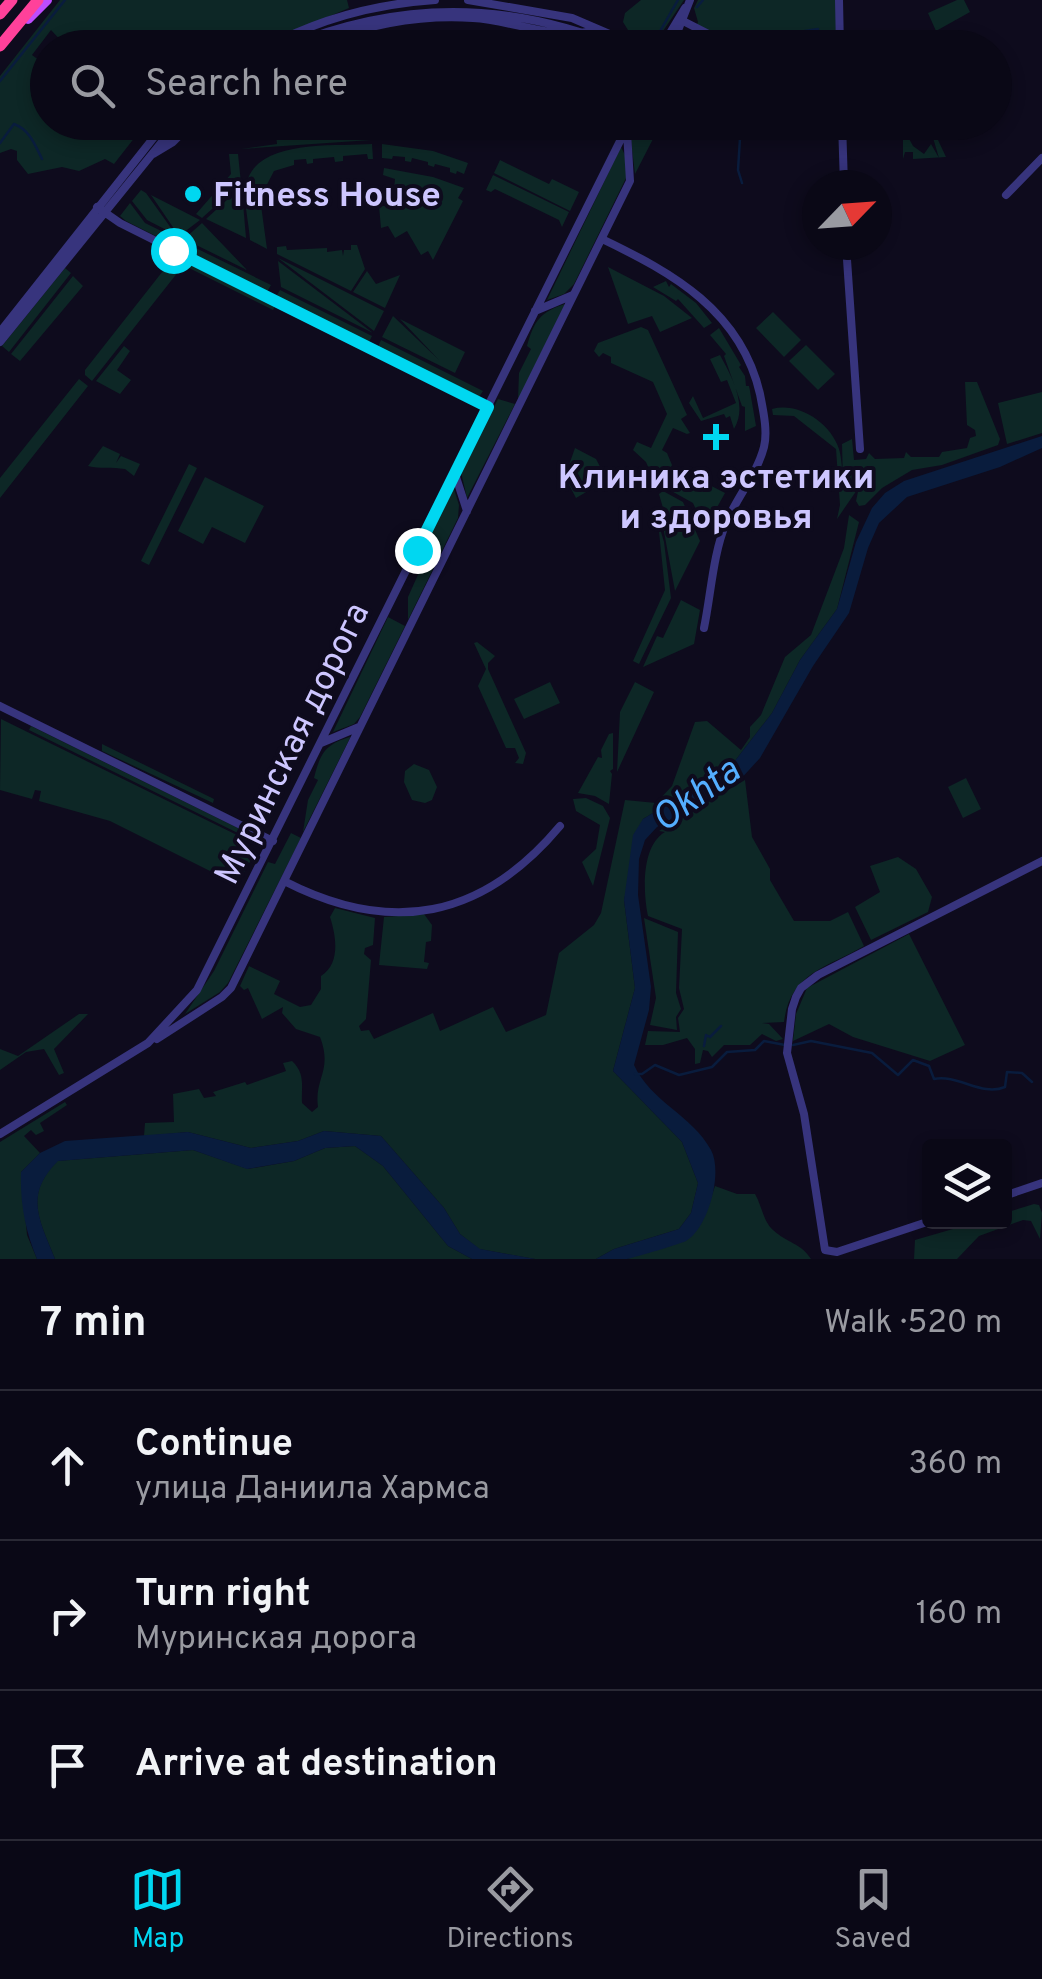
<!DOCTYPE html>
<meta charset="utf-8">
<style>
:root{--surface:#0a0816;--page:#13111f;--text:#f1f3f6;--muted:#999aa1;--line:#2a2935;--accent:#00d7f1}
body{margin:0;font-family:Overpass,sans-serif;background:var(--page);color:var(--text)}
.controls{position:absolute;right:30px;bottom:30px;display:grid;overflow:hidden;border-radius:10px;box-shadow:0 5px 15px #0003}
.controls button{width:90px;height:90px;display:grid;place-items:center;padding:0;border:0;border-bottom:2px solid var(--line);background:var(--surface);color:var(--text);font:50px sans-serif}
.compass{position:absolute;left:802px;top:170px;width:90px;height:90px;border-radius:50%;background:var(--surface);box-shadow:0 5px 15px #0003;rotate:65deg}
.stop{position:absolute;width:30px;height:30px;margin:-22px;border:8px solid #00d7f1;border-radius:50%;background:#fff}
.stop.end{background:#00d7f1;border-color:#fff;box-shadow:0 2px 10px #0008}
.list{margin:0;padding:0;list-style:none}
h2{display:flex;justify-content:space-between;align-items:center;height:130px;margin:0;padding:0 40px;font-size:42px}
h2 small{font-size:32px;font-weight:400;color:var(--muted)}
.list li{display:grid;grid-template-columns:65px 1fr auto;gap:30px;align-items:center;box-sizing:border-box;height:150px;padding:0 40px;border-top:2px solid var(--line)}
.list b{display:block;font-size:38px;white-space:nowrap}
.list p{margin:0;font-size:32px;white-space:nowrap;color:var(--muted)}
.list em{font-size:32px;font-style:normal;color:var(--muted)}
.icon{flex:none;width:55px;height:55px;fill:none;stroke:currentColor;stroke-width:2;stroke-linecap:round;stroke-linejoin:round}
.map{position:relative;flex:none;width:1042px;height:1259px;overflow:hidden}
.search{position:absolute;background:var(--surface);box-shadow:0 5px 15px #0003;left:30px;right:30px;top:30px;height:110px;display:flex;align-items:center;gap:25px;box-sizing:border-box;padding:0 35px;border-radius:55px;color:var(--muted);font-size:38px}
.sheet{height:580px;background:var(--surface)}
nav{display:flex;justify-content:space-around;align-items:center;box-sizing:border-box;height:140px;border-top:2px solid var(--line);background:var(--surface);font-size:28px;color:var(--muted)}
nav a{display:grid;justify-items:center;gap:5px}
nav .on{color:var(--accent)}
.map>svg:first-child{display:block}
.green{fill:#0d2726}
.water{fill:#091c3d}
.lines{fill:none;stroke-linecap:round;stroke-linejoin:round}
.stream{stroke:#091c3d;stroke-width:2.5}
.minor{stroke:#37347d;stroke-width:8}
.major{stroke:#be4dff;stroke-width:10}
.highway{stroke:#ff419a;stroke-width:11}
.route{stroke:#00d7f1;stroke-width:12}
.poi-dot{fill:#00d7f1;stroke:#0e0b1d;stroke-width:4}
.labels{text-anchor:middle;stroke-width:8;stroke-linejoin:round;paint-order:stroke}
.poi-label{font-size:35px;font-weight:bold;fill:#cdc6ff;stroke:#0e0b1d;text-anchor:start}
.street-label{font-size:35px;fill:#cdc6ff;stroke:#0e0b1d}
.water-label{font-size:38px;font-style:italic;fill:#54aeff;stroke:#0e0b1d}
</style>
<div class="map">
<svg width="1042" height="1259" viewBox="0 0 1042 1259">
<rect width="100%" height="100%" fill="#0e0b1d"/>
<path class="green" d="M60,0H347L349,8L257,47H67L51,30L32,55L47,66L48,122L146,123L114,164L105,159L79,171L62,167L28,174L17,160V151L11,149L0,153V76Z
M641,0H684L661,34L650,38L628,30L623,22L625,13Z
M698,0H839L837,47L687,48L698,22L694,8Z
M957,0H964L970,12L936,31L928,13Z
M914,122L915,126L918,123L924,130L920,123H930L946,157L913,159V152H905L903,159V140L899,139L896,134L906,133L913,146L924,154L931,144L939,158L931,131L925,132L926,137L906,128L904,123L893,129L894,132L890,126L892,123Z
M275,123H370L371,140L241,149L277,144Z
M639,123H655L654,137L635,174L631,141Z
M372,144L373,159H368L367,154L343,156V161L335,162L334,157L313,159V163L307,164L306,159L294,160V165L274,171L260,198L267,249L250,240C249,225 245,208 245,193C247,137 333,147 372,144Z
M382,144L433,151L468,163L464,174L457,171L456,174L450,172V168L435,164L434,167L428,165V162L412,158L411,162L405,161V157L393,156L392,159L382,158Z
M621,147L626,157L627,176L574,284L564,294L547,300Z
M229,154H238L241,183L202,218L196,214L231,174Z
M500,160L549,184L552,179L579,192L570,211L494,173Z
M384,168L433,177L464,188L458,198L463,201L433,260L428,251L421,255L407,231L395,238L388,226L381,228L379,206H385L386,192L382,191L394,190L395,179L383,175Z
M493,175L569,212L562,227L559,220L495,189L491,192L486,190Z
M239,189L242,191L246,238L206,219Z
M141,190L146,193L176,235L147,220L132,201Z
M151,195L200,220L179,236Z
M130,203L145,223L271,285L267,292L126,221L120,216Z
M202,223L247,270L184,239Z
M351,245H357L365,269L351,291L277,254V247L286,246L287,250L327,248V252L342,250L343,256L344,250H351Z
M176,255L276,304L273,310L171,259Z
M278,258L384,311L374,331Z
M278,261L373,333L281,287Z
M170,262L182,267L92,381L85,375V370Z
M608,267L664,296L692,318L660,332L652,316L628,324Z
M65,268L71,273L9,352L2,346Z
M367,271L376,284L400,275L385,308L353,292Z
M73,276L83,286L20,361L11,354Z
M666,281L669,287L671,284L696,303L712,323L704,328L678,299L676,301L653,287Z
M280,290L372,336L369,342L285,301L277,295Z
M565,304L518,400L519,373L531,349L527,346C534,321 540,312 565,304Z
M773,312L801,340L784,357L756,328Z
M393,316L439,360L400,319L465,352L455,373L382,337Z
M641,327L648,330L687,415L681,419L690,433L687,434L673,428L662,450L667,453L672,465L662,487L656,485L646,462L633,450L637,442L651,448L667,414L653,382L611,363V357L603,353L599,357L594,351L598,343Z
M719,328L741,365L739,367L745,376L746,386H749L750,391L756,426L745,431V407L742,406L724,356L726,354L710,335Z
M381,340L483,391L479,397L378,347Z
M806,345L835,374L818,390L789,361Z
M124,346L130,351L117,370L131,380L120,394L96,381Z
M720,355C732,377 748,406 734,429L730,416L726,418L724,414L701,421L689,403L693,396L703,418L736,403L727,380L721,382L710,359Z
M79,379L88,386L0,498V478Z
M965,382H977L1000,439L998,445L942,465L912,470L882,488L865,505L859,506L856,501L859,487L837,519L840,505L836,449L794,416L773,415L772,409C798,402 830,422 839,449C842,459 842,472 843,482L842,444L852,439L854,460L866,459L869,453L875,459L904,458L906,452L911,457H939L942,452L967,448L970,438L976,436L975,430L967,425Z
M1042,392V433L1007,444L998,403Z
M498,399L515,404L467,498L461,472Z
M103,446L120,454L116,463L121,456L140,464L134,476L125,469C112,467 100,469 88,466Z
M575,448L596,459L607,480L576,498L565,477L576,470L569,465Z
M189,464L197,468L149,565L141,561Z
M205,477L264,506L245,543L212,527L203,544L178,531Z
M696,478L725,493L705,529L693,503L666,488L679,481Z
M453,486L459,505L458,518L408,620V597L421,568L418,566L422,550Z
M663,491L683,502L700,541L675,591L662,521L665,515L659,494Z
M849,515L859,522L837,609L800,660L772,713L731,766L643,819L624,900L635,988L613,1071L682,1142L698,1183L691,1213L679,1229L614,1249L596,1259H535L479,1249L460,1234L444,1208L381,1136L324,1131L298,1141L251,1148L188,1132L144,1136L145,1123L174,1122L173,1094L199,1089L204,1098L216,1096L213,1092L245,1082L247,1085L286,1071L283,1063L292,1061C306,1074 301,1087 302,1103L312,1112L318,1107C314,1078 333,1071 320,1037L296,1029L282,1013L283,1007L262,1019L248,988L244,990L240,986L249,966L280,981L274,994L300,1007L311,1005L321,989V976C341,963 336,936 330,917L335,908L375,918L373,945L365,948L364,954L371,960L366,1019L359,1026L361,1031L369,1030L374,1039L433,1013L440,1031L493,1007L506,1032L546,1015L559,953L594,925L601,913L625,800L656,803L672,786L695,722L707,721L741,750L750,737V727L761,715L785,657L811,635L844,548Z
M658,522L664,542L671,598L639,664L633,661L665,590Z
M681,600L700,610L694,644L643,667L657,636L663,638Z
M388,617L405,626L360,717L354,724L333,732Z
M477,642L495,656L488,663V669L526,753L523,764L515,763L519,758L515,748H506L478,686L486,669L474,643Z
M550,682L560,703L524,719L514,699Z
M635,682L654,692L617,772L620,712Z
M1,719L245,839L252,858L241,878L224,869L220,876L110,821L39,801L41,791L35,790L32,799L0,790Z
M31,726L254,836L252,840L29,730Z
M613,733V769L610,771L612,774L609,804L595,796L578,793L598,757L602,758L601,750L609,734Z
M350,737V738L303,832L308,800L318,780L314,778C320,754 325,744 350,737Z
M102,744L214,799L213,803L102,751Z
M414,764L429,770L437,787L432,800L425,803L412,800L404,782L405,771Z
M966,778L981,809L963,818L948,787Z
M745,780L752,837L770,869V880L794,921H830L848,912L864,946C826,968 790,973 784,1022L762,1023L769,1024L783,1039L776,1041L762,1034L750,1045H724L712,1057L708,1051L703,1050L700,1063L695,1064V1049L687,1038L663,1045H645L648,1031L680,1032L678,1018L684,1009L679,988L682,929L648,916C643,892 641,846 665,832L659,831Z
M586,798L603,806L610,818L593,886L582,862L596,849L600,825L576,811L573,799Z
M291,833L301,838L228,983L220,992L185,1014L214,971L268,862L275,864Z
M898,857L916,869L932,897L928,912L871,940L855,907L880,892L870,866Z
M424,914L432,925L431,941L426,942L424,962L429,963L427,969L379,965L384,917Z
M644,918L678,932L676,993L681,1009L676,1017L677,1030L650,1025L656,998Z
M909,934L965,1045L930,1061L853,1037L829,1024L793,1041L796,1014L807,988Z
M79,1014H88L54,1049L64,1073L59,1075L44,1049L26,1052L0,1070V1049L18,1056Z
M65,1102L67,1105L40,1123L44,1131L36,1135L31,1130L24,1136L40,1153L21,1172L27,1235L37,1259H0V1142Z
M355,1146L383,1166L448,1246L472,1259H55C39,1219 24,1196 57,1161L193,1150L248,1169L294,1161L325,1148Z
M715,1186L737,1194H755C762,1206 763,1221 773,1230C787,1243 801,1243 811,1259H627C682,1237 695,1250 715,1186Z
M1034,1204L1039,1205L1042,1213L1040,1239L1031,1221L1023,1220L979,1236L957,1259H914L915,1240L977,1222H1004L1005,1213Z"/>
<path class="water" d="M1042,436V448L1000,467L907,497L879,523L868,548L849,613L813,666L760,758L738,782L657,827L645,840L639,859L638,895L651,987L649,1010L634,1065C651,1102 692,1115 711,1150C723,1172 709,1227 686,1241C680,1244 636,1257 627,1259C618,1259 606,1259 596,1259L614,1249L679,1229L691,1213L698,1183L682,1142L613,1071L635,988L624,900L633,835L643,819L731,766L772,713L800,660L837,609L856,542L872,508L885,493L904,481Z
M324,1131L381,1136L444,1208L460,1234L480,1249L535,1259H472L448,1246L383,1166L355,1146L325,1148L294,1161L247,1169L193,1150L58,1161C24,1195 39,1219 55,1259H37C25,1230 20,1203 21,1172L40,1153L65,1141L188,1132L251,1148L298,1141Z"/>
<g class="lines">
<path class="stream" d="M697,7L703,0
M659,33L678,0
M754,39L818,29
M0,81L65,0
M741,122L738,170L742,183
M0,143L14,124C30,130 35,145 42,159
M793,1045L811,1041L872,1053L898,1075L913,1060L929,1066L934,1079C958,1074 982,1097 1005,1087L1007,1072L1022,1073L1032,1082
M704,1046L706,1035L710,1037L721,1026
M635,1074H642L655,1065L679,1075L712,1067L727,1052L755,1050L764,1041L785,1045"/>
<path class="minor" d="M468,0L572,18L642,48
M839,0L840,48
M683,21L736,48
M265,48C318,19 375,4 435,0
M283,48C398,0 508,0 623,48
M307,48C358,26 418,14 473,18C511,20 550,39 587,32
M661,48L685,8
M671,48L690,0
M842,122L844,185
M153,154L173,142L193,122
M1006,195L1042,158
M97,207L120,223L488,407
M602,239C673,273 741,311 760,394C763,410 768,431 764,447C757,474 737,497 726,523C713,554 711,594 704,628
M846,245L860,449
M535,311L573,295
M0,332L166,122
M0,342L178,122
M455,474L467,511
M0,706L273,841
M321,743L359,727
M284,881C391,936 482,919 560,826
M157,1039L222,997L231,988L630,181L627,132
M0,1134L148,1043L197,990L622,137L632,122
M1004,1196L1042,1183
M930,1221L837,1252L825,1250L804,1114L787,1053L792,1009L796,997L801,988L818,975L1042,861"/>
<path class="major" d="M28,19L47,0"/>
<path class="highway" d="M0,14L12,0
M0,46L38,0"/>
</g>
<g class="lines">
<path class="route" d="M173,250L488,407L417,550"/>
</g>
<g class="poi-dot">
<circle cx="193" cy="194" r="10"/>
<path d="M711 422h10v10h10v10h-10v10h-10v-10h-10v-10h10z"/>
</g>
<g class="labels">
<g class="poi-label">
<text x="213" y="206">Fitness House</text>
<text x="716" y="488" text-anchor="middle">Клиника эстетики<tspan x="716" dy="40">и здоровья</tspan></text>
</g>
<g class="street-label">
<text transform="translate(291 743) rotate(-64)" y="12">Муринская дорога</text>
</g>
<g class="water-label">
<text transform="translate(695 794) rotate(-36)" y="13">Okhta</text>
</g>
</g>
</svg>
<div class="controls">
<button><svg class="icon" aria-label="layers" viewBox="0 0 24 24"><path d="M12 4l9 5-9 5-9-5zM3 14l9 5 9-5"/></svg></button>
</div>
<svg class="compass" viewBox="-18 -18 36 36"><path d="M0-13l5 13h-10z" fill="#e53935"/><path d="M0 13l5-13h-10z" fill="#999aa1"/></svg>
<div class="stop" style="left:173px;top:250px"></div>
<div class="stop end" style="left:417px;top:550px"></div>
<div class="search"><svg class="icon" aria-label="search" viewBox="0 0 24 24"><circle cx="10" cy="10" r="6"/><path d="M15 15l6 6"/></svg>Search here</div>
</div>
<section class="sheet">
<h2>7 min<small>Walk · 520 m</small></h2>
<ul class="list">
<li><svg class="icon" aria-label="ahead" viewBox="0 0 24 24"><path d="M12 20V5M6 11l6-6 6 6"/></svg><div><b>Continue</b><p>улица Даниила Хармса</p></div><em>360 m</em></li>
<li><svg class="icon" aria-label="right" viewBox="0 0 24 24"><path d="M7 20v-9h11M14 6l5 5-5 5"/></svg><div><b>Turn right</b><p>Муринская дорога</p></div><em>160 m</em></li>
<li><svg class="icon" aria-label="arrive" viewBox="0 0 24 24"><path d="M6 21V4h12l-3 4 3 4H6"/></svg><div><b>Arrive at destination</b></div></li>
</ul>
</section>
<nav>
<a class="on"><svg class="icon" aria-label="map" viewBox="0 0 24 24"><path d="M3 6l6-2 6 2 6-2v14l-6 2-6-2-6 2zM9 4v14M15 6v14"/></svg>Map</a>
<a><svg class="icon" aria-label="directions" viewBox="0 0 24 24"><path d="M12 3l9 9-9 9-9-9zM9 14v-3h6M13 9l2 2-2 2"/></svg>Directions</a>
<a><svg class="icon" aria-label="saved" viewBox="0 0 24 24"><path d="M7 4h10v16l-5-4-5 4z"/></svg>Saved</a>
</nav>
